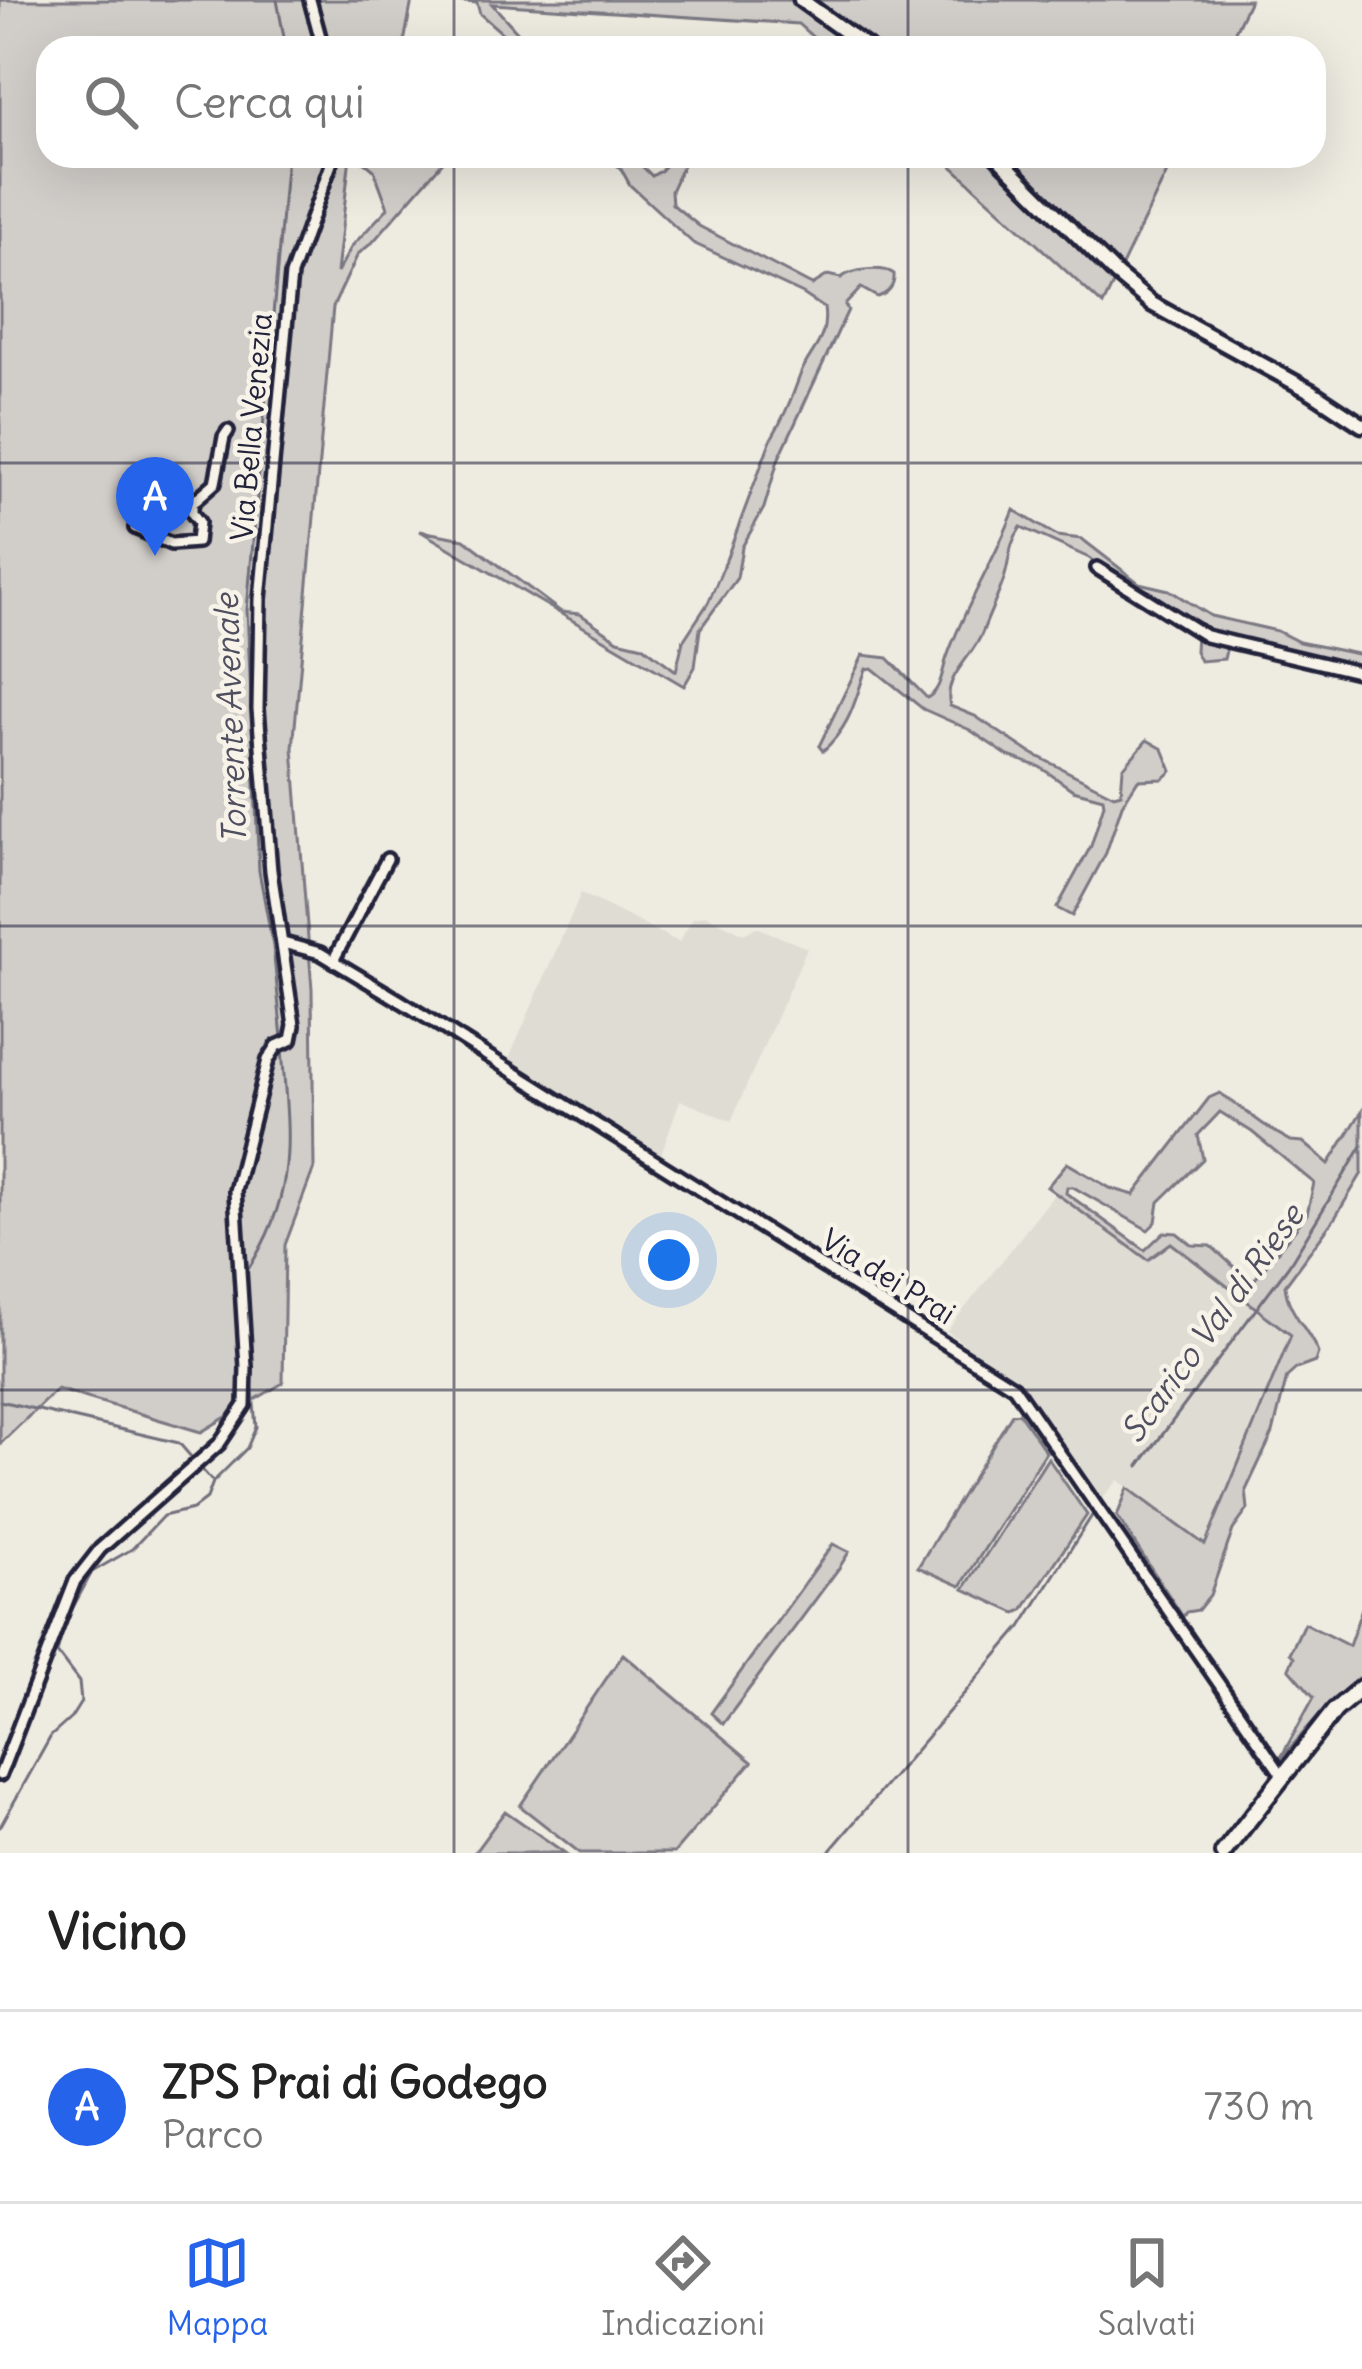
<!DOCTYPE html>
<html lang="it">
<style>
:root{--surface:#fff;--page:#f2f2f2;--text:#222;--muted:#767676;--line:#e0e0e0;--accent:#2563eb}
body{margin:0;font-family:Delius,sans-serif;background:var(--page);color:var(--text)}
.you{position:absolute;left:669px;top:1260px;width:42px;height:42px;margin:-30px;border:9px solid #fff;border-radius:50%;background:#1a73e8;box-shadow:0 0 0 18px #1a73e833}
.badge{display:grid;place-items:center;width:78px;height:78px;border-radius:50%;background:var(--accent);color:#fff;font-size:39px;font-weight:700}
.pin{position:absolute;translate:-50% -99px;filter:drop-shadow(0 3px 6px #0008)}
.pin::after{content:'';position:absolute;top:63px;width:42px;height:36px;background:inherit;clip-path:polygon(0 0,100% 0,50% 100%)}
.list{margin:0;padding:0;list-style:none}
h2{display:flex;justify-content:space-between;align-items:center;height:156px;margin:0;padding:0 48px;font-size:51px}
h2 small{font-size:39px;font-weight:400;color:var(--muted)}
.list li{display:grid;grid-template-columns:78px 1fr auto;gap:36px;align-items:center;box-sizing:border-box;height:192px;padding:0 48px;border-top:3px solid var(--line)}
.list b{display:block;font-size:45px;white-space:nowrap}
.list p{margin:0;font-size:39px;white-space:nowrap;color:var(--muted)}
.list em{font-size:39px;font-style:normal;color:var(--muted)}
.icon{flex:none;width:66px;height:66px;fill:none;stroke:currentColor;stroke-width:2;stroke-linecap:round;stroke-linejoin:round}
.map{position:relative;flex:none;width:1362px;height:1853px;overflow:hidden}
.search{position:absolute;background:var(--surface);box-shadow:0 12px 48px #0002;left:36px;right:36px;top:36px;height:132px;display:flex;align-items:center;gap:30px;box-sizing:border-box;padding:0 42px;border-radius:36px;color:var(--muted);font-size:45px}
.sheet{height:348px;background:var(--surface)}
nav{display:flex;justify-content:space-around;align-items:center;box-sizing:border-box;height:168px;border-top:3px solid var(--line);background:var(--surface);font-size:33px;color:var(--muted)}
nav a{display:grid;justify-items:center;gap:6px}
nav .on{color:var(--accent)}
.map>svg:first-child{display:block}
.built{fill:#dfdcd4}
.green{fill:#d1cdc9;stroke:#7a7882;stroke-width:3;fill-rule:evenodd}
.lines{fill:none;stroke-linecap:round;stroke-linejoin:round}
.stream{stroke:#716f7b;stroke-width:3}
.minor-casing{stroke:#22223b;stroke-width:18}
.secondary-casing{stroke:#22223b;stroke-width:21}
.primary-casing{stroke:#22223b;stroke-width:22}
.minor{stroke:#f7f3e8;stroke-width:9}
.secondary{stroke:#f7f3e8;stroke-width:12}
.primary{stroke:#f7f3e8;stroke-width:14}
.grid{fill:none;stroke:#22223b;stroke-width:3;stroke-opacity:0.55}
.labels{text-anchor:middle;stroke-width:9;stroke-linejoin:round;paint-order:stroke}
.street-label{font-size:30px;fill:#22223b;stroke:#f7f3e8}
.water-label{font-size:33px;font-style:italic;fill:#504f60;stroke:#f7f3e8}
</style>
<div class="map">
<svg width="1362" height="1853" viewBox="0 0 1362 1853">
<rect width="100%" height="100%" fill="#eeebe1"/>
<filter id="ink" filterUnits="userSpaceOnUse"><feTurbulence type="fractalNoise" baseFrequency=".00833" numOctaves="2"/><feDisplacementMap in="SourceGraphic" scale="24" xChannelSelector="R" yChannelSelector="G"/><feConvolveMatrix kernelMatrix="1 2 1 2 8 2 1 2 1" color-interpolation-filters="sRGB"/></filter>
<g filter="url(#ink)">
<path class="built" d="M581,893L679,942L693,918L706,915L744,934L756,927L807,948L731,1121L680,1100L661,1154L508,1061Z
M1056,1192L1147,1260L1170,1243L1292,1335L1205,1546L1118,1480L1100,1501L1023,1389L947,1331Z"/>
<path class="green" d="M0,0H412L403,48H48V156H350L337,273L352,246L388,208L374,170L357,156H448L372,243L358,254L333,307L293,748L312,989L314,1168L285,1245L283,1383L201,1432L57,1389L0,1444Z
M434,0H1250L1227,48H825L798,24L492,4L532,48H519L480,14L477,3Z
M607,156H632L652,176L662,170L669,156H687L671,191L672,204L699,226L806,282L812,285L828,275L841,278C852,269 883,266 894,274C895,286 888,294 877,297L861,288L845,305L848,310L778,460L764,508L742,547L737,578L700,629L695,667L684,686L420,531L464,539L561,612L580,614L618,640L643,646L676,671L683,641L708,603L723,568L771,439C783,419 791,401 799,378C808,351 829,342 824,308L803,294L693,243L630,185L621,169Z
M941,156H1175L1103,305Z
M1014,510L1057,536L1082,539L1139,583L1169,590L1211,616L1277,631L1299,642L1362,655V670L1233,639L1228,642L1224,659L1200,661L1195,651L1196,633L1089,558L1021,527C1007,547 1011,558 1004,579C998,597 989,614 983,631C974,657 942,676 950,706L975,716L1029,752L1114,795L1121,793L1123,768L1147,740L1163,749L1172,771L1163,779L1138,780L1122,805L1106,853L1072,916L1057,908L1091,846L1104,804L1103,798L1073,790L1040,767L1008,756L970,730L923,709L872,668L866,669C854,703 851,725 823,751L819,746L863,655L888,658L927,698C941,691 942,672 947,657C965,606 995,560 1014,510Z
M1220,1093L1270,1129L1291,1141L1303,1142L1329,1164L1362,1111V1173L1335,1218L1285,1285C1287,1312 1309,1329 1318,1353L1315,1362L1296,1369L1287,1377L1273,1433L1246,1490L1248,1509L1233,1530L1210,1595L1198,1610L1186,1612L1183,1617L1117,1516L1128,1488L1205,1545L1291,1335L1171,1243L1148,1260L1047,1187L1067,1163L1110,1188L1134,1195L1209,1098ZM1220,1112L1252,1132L1314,1183L1307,1214L1255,1279L1243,1275L1211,1246L1192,1245L1177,1233L1164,1232L1145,1250L1066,1193L1067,1187H1073L1148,1230L1156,1222L1159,1202L1203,1159L1198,1135Z
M1019,1413L1046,1452L961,1586L918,1567L1012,1414Z
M1048,1458L1087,1515L1023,1610L1016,1613L964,1589Z
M833,1544L849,1552L839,1568L723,1724L711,1713Z
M1362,1608V1678L1318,1716L1279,1761L1314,1697L1289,1668L1294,1657L1290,1653L1304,1623L1349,1646Z
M623,1654L752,1762L674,1853H580L520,1806Z
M505,1811L565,1853H474Z"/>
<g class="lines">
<path class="stream" d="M277,0L286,48
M282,1038L273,946L259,871L247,610L287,156
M247,1271C299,1191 288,1137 282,1048
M0,1401L179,1443L211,1480
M1139,1466L1289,1265L1362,1146
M0,1827L51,1736L71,1718L81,1702L79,1682L57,1653L65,1622L92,1572L132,1549L163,1516L193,1509L207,1498L213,1482L247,1448L256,1427L249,1346
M828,1853L1021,1627L1093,1514"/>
<g class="minor-casing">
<path id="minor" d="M310,0L323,48
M135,528L171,544L197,542L199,522L192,513V503L215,483L224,437L228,431
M1097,568L1206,636L1362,673
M283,943L320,953L402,1002L1014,1387L1282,1775
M333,961L387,859
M0,1775L75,1581L100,1549L219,1444L245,1405L246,1367L235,1191L268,1060L277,1046L291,1040L294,1025L271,871L258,709L260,599L291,275L334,156"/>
</g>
<g class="secondary-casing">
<path id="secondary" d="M801,0L868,48
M997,156L1117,275L1152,304L1312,392L1362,425"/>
</g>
<g class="primary-casing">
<path id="primary" d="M1223,1853L1335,1710L1362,1687"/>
</g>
<use href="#minor" class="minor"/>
<use href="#secondary" class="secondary"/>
<use href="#primary" class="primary"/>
</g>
</g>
<path class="grid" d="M454,0V48M908,0V48M454,156V1853M908,156V1853M0,463H1362M0,926H1362M0,1390H1362"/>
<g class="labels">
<g class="street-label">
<text transform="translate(252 427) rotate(-85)" y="10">Via Bella Venezia</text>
<text transform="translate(888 1277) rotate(32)" y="10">Via dei Prai</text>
</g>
<g class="water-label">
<text transform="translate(230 719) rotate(-92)" y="12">Torrente Avenale</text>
<text transform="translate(1212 1323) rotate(-54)" y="12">Scarico Val di Riese</text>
</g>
</g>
</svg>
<div class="you"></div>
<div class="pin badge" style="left:155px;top:556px">A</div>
<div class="search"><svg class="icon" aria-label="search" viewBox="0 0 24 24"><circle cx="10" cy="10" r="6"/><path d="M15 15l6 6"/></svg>Cerca qui</div>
</div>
<section class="sheet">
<h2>Vicino<small></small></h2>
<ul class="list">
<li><span class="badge">A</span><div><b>ZPS Prai di Godego</b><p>Parco</p></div><em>730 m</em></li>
</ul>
</section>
<nav>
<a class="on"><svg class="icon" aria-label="map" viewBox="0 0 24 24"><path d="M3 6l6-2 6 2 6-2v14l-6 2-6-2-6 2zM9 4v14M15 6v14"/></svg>Mappa</a>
<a><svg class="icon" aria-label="directions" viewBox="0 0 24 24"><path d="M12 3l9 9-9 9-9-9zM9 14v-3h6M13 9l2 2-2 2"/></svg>Indicazioni</a>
<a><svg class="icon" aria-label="saved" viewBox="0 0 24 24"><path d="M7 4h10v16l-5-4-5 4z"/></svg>Salvati</a>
</nav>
